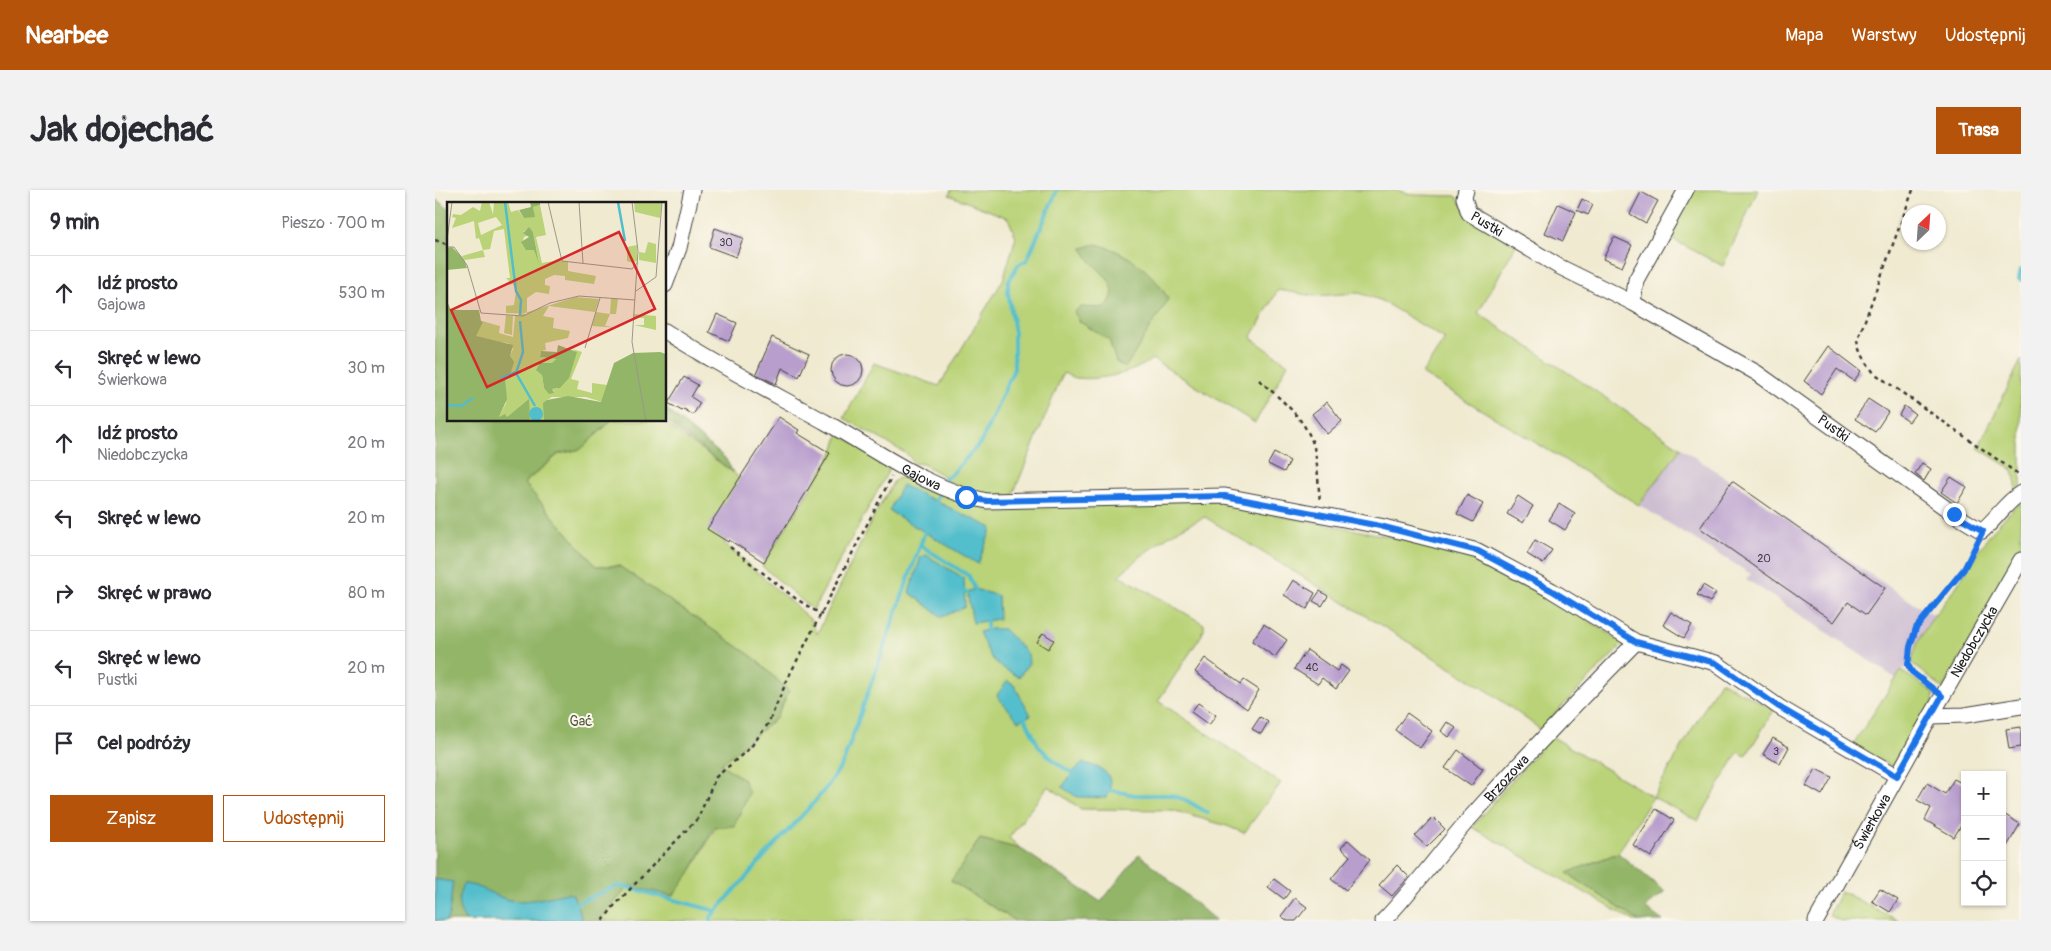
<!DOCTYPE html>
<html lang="pl">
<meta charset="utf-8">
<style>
:root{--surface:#fff;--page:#f2f2f3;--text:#2b2b33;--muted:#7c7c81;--line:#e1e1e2;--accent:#b45309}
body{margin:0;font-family:Pangolin,sans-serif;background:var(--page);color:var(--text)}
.controls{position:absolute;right:15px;bottom:15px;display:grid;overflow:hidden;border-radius:0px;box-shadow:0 1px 4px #0004}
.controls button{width:45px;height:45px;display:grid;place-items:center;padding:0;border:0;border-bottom:1px solid var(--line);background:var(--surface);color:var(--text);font:25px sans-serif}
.compass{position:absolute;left:1466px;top:15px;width:45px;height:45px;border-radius:50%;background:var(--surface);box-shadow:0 1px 4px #0004;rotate:25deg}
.stop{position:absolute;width:15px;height:15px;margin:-11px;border:4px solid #1a73e8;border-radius:50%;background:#fff}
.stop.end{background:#1a73e8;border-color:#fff;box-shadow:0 1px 5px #0008}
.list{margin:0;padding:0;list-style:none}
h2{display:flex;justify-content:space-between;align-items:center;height:65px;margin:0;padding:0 20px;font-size:21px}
h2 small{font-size:16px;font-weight:400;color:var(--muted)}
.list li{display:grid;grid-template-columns:32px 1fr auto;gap:15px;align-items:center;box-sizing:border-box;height:75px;padding:0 20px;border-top:1px solid var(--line)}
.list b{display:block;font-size:19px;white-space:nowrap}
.list p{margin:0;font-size:16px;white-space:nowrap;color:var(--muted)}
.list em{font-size:16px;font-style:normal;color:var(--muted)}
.actions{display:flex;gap:10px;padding:15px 20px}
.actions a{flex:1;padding:11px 0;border:1px solid var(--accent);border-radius:0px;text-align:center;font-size:18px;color:var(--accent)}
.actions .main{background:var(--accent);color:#fff}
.icon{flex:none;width:28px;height:28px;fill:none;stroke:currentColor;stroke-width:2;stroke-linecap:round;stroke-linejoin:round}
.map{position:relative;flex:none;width:1586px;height:731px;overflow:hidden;border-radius:0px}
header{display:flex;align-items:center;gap:30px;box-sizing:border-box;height:70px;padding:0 25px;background:var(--accent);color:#fff}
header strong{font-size:24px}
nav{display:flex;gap:28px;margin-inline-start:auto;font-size:18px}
.intro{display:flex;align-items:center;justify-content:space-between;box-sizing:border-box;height:120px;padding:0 30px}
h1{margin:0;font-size:35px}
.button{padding:12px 22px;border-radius:0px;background:var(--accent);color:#fff;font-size:18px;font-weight:700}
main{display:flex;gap:30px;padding:0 30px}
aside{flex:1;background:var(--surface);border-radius:0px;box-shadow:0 1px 4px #0004}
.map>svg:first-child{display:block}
.industrial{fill:#cdbed2}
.green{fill:#bad378;stroke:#6b784a}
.forest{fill:#93b568;stroke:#586842}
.water{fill:#52becc;stroke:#376d74}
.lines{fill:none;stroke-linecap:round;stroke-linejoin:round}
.stream{stroke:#52becc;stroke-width:4}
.building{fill:#b89ecd}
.minor-casing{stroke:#3c3b37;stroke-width:17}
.path{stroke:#3c3b37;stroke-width:2.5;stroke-dasharray:4 4;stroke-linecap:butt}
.minor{stroke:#fff;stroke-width:15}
.route{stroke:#1a73e8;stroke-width:6}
.labels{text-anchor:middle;stroke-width:4;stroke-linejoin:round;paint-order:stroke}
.number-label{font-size:11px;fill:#433c48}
.street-label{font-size:14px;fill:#1c1c1c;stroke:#fbf7ec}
.park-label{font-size:14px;fill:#535c3c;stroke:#fbf7ec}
.inset-river{fill:none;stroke:#52becc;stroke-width:2.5}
.inset-road{fill:none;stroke:#9b9889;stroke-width:1}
.view{fill:#d62828;fill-opacity:0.15;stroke:#d62828;stroke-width:2.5}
.inset-edge{fill:none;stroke:#1c1c1c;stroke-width:2.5}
</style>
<header>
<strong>Nearbee</strong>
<nav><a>Mapa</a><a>Warstwy</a><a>Udostępnij</a></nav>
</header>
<div class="intro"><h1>Jak dojechać</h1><a class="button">Trasa</a></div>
<main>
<aside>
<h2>9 min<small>Pieszo · 700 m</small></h2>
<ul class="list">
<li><svg class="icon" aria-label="ahead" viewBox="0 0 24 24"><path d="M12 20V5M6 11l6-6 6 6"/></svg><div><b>Idź prosto</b><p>Gajowa</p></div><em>530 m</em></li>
<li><svg class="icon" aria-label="left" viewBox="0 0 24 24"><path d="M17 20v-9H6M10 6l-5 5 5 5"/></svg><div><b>Skręć w lewo</b><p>Świerkowa</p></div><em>30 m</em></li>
<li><svg class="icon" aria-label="ahead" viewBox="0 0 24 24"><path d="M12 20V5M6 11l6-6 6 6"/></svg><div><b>Idź prosto</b><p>Niedobczycka</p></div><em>20 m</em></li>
<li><svg class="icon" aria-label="left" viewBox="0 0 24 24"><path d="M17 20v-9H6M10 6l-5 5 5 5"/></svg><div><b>Skręć w lewo</b></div><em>20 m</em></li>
<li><svg class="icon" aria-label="right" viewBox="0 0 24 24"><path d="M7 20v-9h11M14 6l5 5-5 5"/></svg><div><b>Skręć w prawo</b></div><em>80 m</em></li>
<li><svg class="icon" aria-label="left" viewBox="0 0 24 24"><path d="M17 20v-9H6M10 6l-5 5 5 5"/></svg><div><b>Skręć w lewo</b><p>Pustki</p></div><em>20 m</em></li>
<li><svg class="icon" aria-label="arrive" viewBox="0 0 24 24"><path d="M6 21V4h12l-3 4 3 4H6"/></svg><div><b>Cel podróży</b></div></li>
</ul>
<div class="actions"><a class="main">Zapisz</a><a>Udostępnij</a></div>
</aside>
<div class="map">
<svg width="1586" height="731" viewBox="0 0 1586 731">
<rect width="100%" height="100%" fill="#fbf7ec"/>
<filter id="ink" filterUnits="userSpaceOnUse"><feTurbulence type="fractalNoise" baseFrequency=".02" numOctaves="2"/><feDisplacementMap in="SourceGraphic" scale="10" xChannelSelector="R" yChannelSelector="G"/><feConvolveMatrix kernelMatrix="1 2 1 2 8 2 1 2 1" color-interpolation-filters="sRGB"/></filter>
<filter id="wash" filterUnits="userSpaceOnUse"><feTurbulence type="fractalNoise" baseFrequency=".0096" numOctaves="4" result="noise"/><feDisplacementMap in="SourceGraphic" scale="20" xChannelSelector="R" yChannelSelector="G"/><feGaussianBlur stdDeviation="1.12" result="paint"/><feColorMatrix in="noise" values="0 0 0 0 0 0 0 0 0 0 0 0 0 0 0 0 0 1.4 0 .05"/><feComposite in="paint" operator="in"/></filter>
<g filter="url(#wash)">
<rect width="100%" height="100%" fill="#f0ead1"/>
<path class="industrial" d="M1246,258L1489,420L1501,425L1484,449L1478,461L1477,473L1466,481L1462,489L1311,389L1316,384L1204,315Z"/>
<path class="green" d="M516,0H961L980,5L1021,6L1038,30L1081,55L1043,123L1246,258L1204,315L987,184L1010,149L945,110L924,103L879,106L843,100L816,148L853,174L820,233L717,169C701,183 663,191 642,188C637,188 632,184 628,183L577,307H547L509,290V286L488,274L479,273L472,264L409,228L439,173L504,196L568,90L581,47L573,28L514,5Z
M1257,0H1323L1288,76L1233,47Z
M1586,170V299L1582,300L1578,280L1543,258Z
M177,230H225L299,283L321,303L289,353L375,429L382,444L439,326L459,291L471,284L512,304L791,311L822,316L821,321L1015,358L1063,377L1090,391L1189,453L1105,539L1053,501L770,327C736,341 711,361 684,385L769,434V441L766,442L768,443L723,511L846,593L809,643L792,636L737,620L646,619L613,596L574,648L586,659L545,649L516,691L581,731H163L194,696L255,683L308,589L285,574L341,528L354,501L318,467L184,376H161L89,293L124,264L146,259Z
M404,244L456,276L378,420L327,376L397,264Z
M1586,311V363L1508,499L1477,473C1481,443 1506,419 1523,394C1530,385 1535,374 1541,364C1554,345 1569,327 1586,311Z
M1466,481L1494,499L1499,504L1498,512L1458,577L1417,556Z
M1285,491L1339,520L1311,566L1303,562L1263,631L1218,607L1183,663L1132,683L1204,731H1199L1037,637L1116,546L1218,607Z
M1406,701L1464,731H1405L1394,725Z"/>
<path class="forest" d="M0,9L14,19V230H177L146,259L123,264L89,293L161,376H184L318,467L354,501L341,528L286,574L308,589L314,603L299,636L279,637L255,683L238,706L194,696L163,731H0Z
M661,54C691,61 719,82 733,109C728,120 723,126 716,136C707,150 700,164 690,178L681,172L674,150L645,132L639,122L646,117L669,118C689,100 670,86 656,72C653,68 650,63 647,58Z
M230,145L276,177L260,173L250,163L230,154Z
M230,218L290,268L298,282L229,230Z
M545,649L586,659L666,712L704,664L781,731H581L516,691Z
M1183,663L1230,702L1210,718L1228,731H1204L1132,683Z"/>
<path class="water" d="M467,295L557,338L543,374L454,321Z
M491,365L529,388L530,417L507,427L474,402L486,367Z
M540,399L563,406L564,429L538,433L532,402Z
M556,439H569L593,464L594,473L584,487C556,472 557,471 544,442Z
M572,491L579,495L596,525L583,531C577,522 567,514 562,505Z
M648,573C670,578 681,585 672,608L642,607L627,597L641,579Z
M0,689L18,692L14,725L11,731H0Z
M28,694C46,695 55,704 71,709C89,715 114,706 133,703L138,705L148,731H31C22,719 22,708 28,694Z"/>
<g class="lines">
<path class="stream" d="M1586,80L1584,89L1586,90
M509,290L516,285L546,252L579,179V137L573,103V92L583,75L592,70L622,0
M499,316L504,303
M485,355L534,386L540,399
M528,400L532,402
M552,440V432
M590,528L604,557L623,574L640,585
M670,599L700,605H736L751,610L773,623
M142,713L179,697L187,696L281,721
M276,731V727L281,721C303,697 324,672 346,648C369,623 393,601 409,570L491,339"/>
</g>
<g id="blocks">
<path class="building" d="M1206,2L1223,11L1211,33L1195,24Z
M1147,9L1158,15L1153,25L1142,20Z
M1123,14L1141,22L1128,51L1110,43Z
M280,38L308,48L301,67L274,57Z
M1179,47L1197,55L1187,77L1168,69Z
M282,124L302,133L294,151L274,142Z
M337,147L374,164L364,187L347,178L341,194L321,184Z
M1393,156L1426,181L1419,191L1402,179L1386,204L1369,191Z
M396 180a16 16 0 1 1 32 0a16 16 0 1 1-32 0Z
M249,187L263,195L256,207L265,213L258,225L249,219L247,221L233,213Z
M1433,209L1453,222L1440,242L1420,229Z
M892,212L907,231L892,244L877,224Z
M1469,216L1480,224L1474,232L1464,225Z
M344,227L364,240L362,243L395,263L329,372L294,350L293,352L272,339Z
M839,263L855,271L849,282L833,274Z
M1487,273L1496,279L1489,291L1480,284Z
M1516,287L1532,297L1522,313L1506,302Z
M1297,291L1450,398L1431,425L1413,412L1399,432L1265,338Z
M1032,305L1048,314L1038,332L1022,324Z
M1083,306L1098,316L1088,333L1072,324Z
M1124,314L1140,324L1130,340L1114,330Z
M1100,350L1117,360L1108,374L1092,364Z
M858,390L880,403L872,419L849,405Z
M1268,395L1281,403L1275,412L1262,405Z
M885,401L893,406L887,416L878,411Z
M1236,422L1257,435L1249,448L1228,435Z
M829,434L852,450L840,467L817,451Z
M608,443L619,450L613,459L602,452Z
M872,460L902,481L906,475L914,481L901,499L887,488L883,494L859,479Z
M770,468L806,494L809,490L824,500L812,519L760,482Z
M763,513L781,525L774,535L756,522Z
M972,523L997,541L985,558L960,540Z
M825,527L833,532L826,544L817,539Z
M1012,532L1021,538L1014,547L1006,541Z
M1586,537V557L1574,559L1571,539Z
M1338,548L1354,557L1345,574L1328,564Z
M1023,560L1048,579L1036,596L1010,578Z
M1381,579L1397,587L1387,605L1371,596Z
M1519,589L1530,595V629L1519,647L1490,630L1496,618L1482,610L1492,593L1510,604Z
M1221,619L1239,630L1216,667L1198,655Z
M1567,623L1585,634L1567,665Z
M998,627L1010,639L992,657L980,646Z
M913,650L935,670L911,700L896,689L915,666L906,658Z
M962,675L974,687L957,706L944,695Z
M839,689L855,701L849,709L833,697Z
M1445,699L1463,710L1455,722L1437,711Z
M860,708L872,717L861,731H853L846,726Z"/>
</g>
</g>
<g filter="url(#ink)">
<use href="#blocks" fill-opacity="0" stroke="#3c3b37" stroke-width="1"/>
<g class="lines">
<g class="minor-casing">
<g id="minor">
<path id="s1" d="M1031,0L1029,8L1034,23L1123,76L1198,113L1322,183L1519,324L1547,341C1561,329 1571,312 1586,303"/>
<path d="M230,95L244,58L257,0"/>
<path d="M1198,113L1201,90L1251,0"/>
<path id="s2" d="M230,141C282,175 338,203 392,233C443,261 494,300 552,311L790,306L945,336L1043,361L1116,400L1201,452L1281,473L1344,517L1462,586"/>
<path d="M1496,526L1530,525L1586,516"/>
<path id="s3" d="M948,731C979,699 1004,663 1034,629C1088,569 1144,510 1201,452"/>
<path id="s4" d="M1381,731L1492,533L1586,370"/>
</g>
</g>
<path class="path" d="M1478,0L1423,149C1424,162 1431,172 1439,183L1586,286
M0,50L14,55
M824,190C843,207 867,225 877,251C883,267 883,294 885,312
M295,357L360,408L387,425
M1497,497L1477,482L1473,475L1475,457L1481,438L1529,379L1543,352
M168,731L179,716L263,628L281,587L315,558L333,534L354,486L457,286"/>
<use href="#minor" class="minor"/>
</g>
</g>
<g class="lines" filter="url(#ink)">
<path class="route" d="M531,307L552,311L790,306L945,336L1043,361L1116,400L1201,452L1281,473L1344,517L1462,586L1507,506L1477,482L1473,475L1475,457L1481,438L1529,379L1548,341L1519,324"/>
</g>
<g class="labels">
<g class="number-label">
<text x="291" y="56">30</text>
<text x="1329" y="372">20</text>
<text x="877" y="481">4C</text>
<text x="1341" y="565">3</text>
</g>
<g class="street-label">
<text dy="5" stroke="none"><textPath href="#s1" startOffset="45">Pustki</textPath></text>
<text dy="5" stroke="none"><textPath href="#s1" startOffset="448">Pustki</textPath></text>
<text dy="5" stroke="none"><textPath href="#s2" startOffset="295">Gajowa</textPath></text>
<text dy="5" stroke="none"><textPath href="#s4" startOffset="321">Niedobczycka</textPath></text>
<text dy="5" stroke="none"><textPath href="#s3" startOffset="189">Brzozowa</textPath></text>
<text dy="5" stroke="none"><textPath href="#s4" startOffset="114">Świerkowa</textPath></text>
</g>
<g class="park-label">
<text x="146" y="536">Gać</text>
</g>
</g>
<g transform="translate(12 12)">
<rect width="219" height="219" fill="#f0ead1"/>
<path d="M35,0H42L46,12L47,0H61L64,10L71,8L77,16L87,12L86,5L93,3L99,33L89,35L95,61L112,58L121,60V69L149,74L147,82L118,78V74L107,73L98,77V83L103,84L102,92L89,90L80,96V112L59,111V104L67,103L69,89L66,82L59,83L62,79L59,76H63L57,27L47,29L43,47L36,48L38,55L18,58L15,54L36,48L32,36L29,37L27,19L5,26L9,16L5,15L6,12L14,13L26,5L33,9ZM49,15L55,23L34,33L31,21ZM82,26L86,30L92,59L87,47L81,48L75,42L77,35L82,33L76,30ZM187,0H215L213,16L188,10ZM201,40L209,42V61L192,58V50L198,51ZM190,43V59L186,61L180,59V45ZM129,95L152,97L148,110L102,104L96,114L107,116L106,126L123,129L121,136L98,141L99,148L94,149L93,155L109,157L95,173L97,186L107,190L105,187H110L129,150L125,147L135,150L124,177L132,179L130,187L145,191V181L160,183L155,200L139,195H105L100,198L97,219H83L80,200L60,215H52L59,201L58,176L65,167L63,154L66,147L61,141L40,139L28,134L36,120L53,124L52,131L66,135L68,114ZM164,96L171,97L169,112H163L158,124L173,126L145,124L149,110L163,112ZM187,112L209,114V128L187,123H197V116H187ZM59,113L66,114L65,133L57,131Z" fill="#bad378" fill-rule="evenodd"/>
<path d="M83,0H93V3L86,5L88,15L77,16L72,8L84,5ZM82,25L86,30L92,61L87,48H79L74,40L82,35L76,31ZM5,45L17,57L20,66L0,68V46ZM0,99L4,108H32L34,119L50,123L36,120L29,134L66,143L63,154L67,160L64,170L58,176L60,197L52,215L58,212L60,215L82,197L83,219H0ZM111,143L130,150L122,176L113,186L105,187L107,191L102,192L97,186L95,173L89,168L93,161H105L109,157L93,155L94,149L110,150ZM213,150L219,152V219H97L96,201L100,198L121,194L154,200L167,161L186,151Z" fill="#93b568"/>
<path d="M82 212a7 7 0 1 1 14 0a7 7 0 1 1-14 0Z" fill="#52becc"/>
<path class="inset-river" d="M58,0L69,89L74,98L73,113M171,0L178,39M73,119L76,150L69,171L88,204M54,176L69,170M0,203L14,204L26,196"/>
<path class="inset-road" d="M101,0L115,59L185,67L191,60M132,0L136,61M185,0L191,49L185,140L199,219M0,38L5,0M0,45H7L20,63L34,111L76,114L103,101L132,94L188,98M189,89L209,75L215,0M138,146L153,96"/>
<path class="view" d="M172,30L208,107L40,185L4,108Z"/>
<rect width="219" height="219" class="inset-edge"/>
</g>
</svg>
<div class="controls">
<button>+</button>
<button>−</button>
<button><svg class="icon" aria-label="locate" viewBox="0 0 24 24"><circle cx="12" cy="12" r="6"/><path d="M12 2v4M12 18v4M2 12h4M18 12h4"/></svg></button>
</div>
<svg class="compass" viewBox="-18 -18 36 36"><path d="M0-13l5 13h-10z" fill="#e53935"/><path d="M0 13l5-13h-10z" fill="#7c7c81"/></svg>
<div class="stop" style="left:531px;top:307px"></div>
<div class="stop end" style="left:1519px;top:324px"></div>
</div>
</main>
